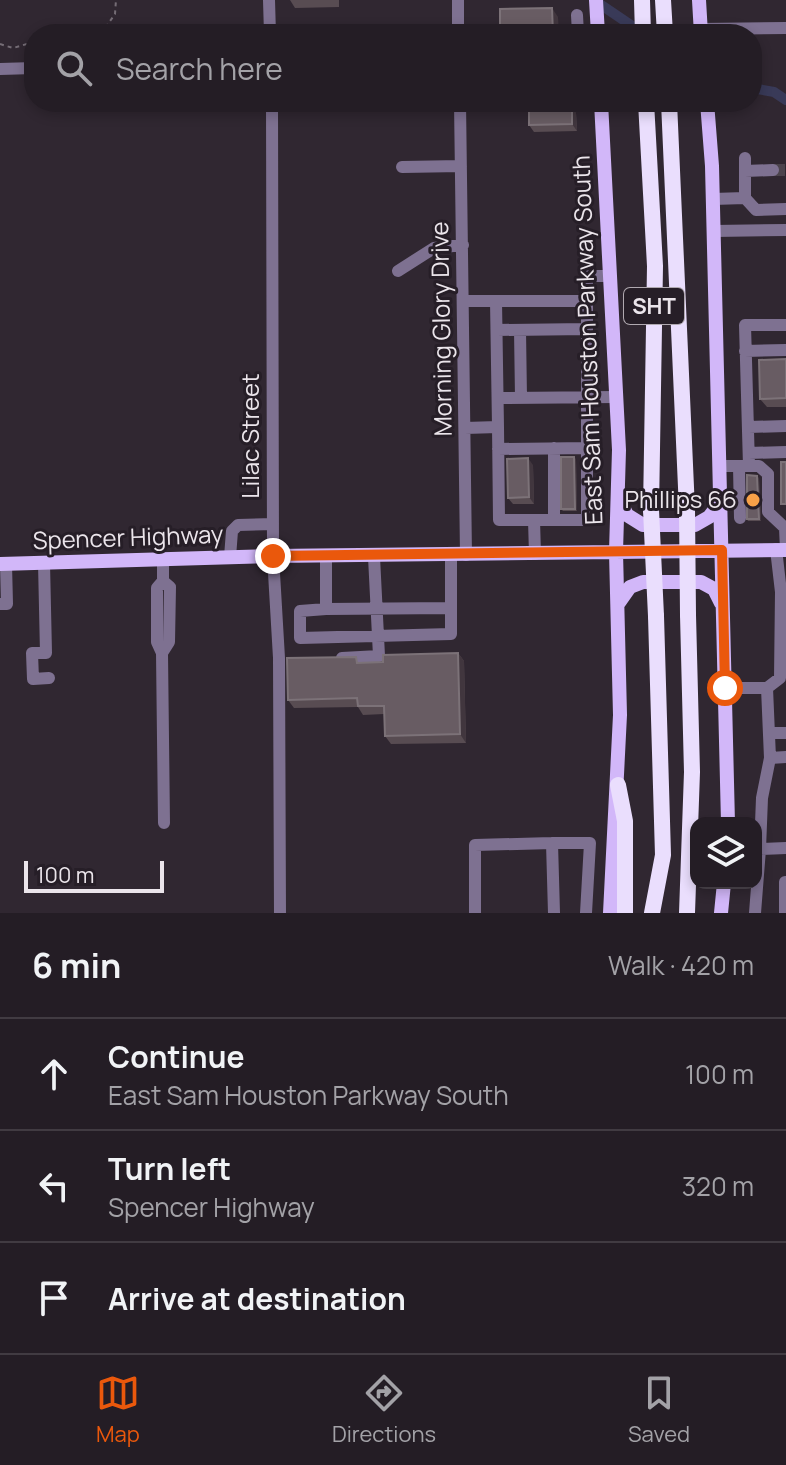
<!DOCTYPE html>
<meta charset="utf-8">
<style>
:root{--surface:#241d25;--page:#2c262d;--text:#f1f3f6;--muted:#a3a2a7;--line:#413b42;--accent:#ea580c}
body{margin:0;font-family:Manrope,sans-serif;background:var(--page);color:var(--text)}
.controls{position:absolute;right:24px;bottom:24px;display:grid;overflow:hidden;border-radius:16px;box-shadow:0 4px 12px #0003}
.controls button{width:72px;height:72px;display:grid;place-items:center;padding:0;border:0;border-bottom:2px solid var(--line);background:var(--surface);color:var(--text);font:40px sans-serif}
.scale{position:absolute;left:24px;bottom:20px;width:140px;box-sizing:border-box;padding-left:8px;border:4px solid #ebe5eb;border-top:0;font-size:22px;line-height:28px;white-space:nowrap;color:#ebe5eb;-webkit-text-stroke:6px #261e27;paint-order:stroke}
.stop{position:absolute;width:24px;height:24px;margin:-18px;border:6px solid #ea580c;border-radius:50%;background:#fff}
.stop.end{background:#ea580c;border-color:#fff;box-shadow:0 2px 8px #0008}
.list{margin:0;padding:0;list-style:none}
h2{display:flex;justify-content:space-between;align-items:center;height:104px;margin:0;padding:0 32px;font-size:34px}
h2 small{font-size:26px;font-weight:400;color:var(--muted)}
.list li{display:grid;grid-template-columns:52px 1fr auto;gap:24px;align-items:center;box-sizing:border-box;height:112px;padding:0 32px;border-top:2px solid var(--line)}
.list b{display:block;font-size:30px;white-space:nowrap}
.list p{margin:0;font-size:26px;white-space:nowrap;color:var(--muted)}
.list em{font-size:26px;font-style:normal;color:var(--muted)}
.icon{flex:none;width:44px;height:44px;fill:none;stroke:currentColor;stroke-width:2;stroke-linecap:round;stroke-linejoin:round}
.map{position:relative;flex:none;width:786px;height:913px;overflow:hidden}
.search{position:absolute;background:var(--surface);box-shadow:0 4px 12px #0003;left:24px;right:24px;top:24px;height:88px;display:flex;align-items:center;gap:20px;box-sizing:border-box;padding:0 28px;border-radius:32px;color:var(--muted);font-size:30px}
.sheet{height:440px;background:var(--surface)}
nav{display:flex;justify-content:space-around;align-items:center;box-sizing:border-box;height:112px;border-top:2px solid var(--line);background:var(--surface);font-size:22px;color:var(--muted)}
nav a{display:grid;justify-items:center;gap:4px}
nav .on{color:var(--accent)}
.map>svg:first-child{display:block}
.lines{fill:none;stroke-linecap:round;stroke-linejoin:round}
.canal{stroke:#393a58;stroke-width:10}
.minor-tunnel{stroke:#4c444d;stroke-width:12;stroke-dasharray:12 6;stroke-linecap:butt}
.path{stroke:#756d76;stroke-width:2;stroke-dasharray:4 4;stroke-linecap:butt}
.minor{stroke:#7e7191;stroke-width:12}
.major{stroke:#d2b7f9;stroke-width:14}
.highway{stroke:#eadefd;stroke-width:16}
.highway-bridge{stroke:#eadefd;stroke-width:16}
.wall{fill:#584c52}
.shaded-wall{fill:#41363e}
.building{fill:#685c63;stroke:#7c7278;stroke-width:2}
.route{stroke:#ea580c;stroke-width:10}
.poi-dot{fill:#f7a148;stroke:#261e27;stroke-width:3}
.labels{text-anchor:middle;stroke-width:6;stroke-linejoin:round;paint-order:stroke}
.shield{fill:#261e27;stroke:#b0a9b0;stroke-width:2}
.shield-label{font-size:22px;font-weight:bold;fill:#ebe5eb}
.street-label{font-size:24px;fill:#ebe5eb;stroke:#261e27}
.poi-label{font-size:24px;fill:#ebe5eb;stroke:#261e27;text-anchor:end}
</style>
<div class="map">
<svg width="786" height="913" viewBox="0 0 786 913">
<rect width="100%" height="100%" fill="#302731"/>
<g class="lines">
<path class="canal" d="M594,0L644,34
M752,88L774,92L786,100"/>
<path class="minor-tunnel" d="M773,170H786"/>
<path class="path" d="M101,34L115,14L116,0
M0,44L13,48L34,42"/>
<path class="minor" d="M269,0L270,34
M458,0V34
M577,15L578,34
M701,29L786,28
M0,69L34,68
M272,102L273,556L279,658L280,913
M460,102L466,555
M402,167L461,166
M745,171L773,170
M745,198L756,210L786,209
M713,199L745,198V158
M714,231L786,230
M398,271L434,248L463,245
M464,301H496L498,427L465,428
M496,301H587V276H610
M497,330L587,329
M520,330L521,398
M745,351L786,350
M498,398L616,397
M498,427L499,520H587V301
M749,427L786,426
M554,448V520
M498,449L587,448
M749,453L786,452
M720,466H759L768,474V512L785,528L786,550
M739,466L740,518
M749,466L745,325H786
M534,520L535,554
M326,556V609L451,608V555
M230,557L232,531L238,525L273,524
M44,563L46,653H32L33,679L49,678
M163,581L157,588V642L162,653L164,823
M0,604H7L6,564
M326,609L300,611V638L451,634V608
M162,653L169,642L170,587L163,581V560
M342,658L379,656L374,557
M725,688H767L780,678L781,592L776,549
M769,733H786
M770,758L786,757
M760,849L762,798L770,758L767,688
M475,913V845L552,843
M554,913L552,843H590L586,913
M755,913L760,849L786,848
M785,913V882"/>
<path class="major" d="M596,0L598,34
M699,0L701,34
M601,102L619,450L616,552L620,715L610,913
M707,102L712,166L728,823
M619,499L627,515L643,525H695L709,517L720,503
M0,564L273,556L786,550
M618,604L630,587L643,582H701L714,589L721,603
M721,913L724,883"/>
<path class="highway" d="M642,0L643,34
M663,0L665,34
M646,102L655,266L651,510
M669,102L687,510
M618,785L625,821V913
M652,913L663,855L656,616
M687,913L692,772L688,615"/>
<path class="highway-bridge" d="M651,510L656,616
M687,510L688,615"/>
</g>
<path class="wall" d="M290,0H339V7L295,8Z
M297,102H340V103L298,104Z
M568,107L576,113L577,131L534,132L529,125Z
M786,359V407H767L760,399Z
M576,459L577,511H563L561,509Z
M533,465L534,504H513L508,498Z
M759,478L761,521H748L747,519Z
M458,653L464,661L466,743L391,744L385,736L384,714L363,715L358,707L294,708L288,700L361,663L383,662Z"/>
<path class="shaded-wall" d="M552,8L558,17L559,34H553Z
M572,107L576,113L577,131L572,124Z
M574,457L576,459L577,511L575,509Z
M528,458L533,465L534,504L529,497Z
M757,476L759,478L761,521L759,519Z
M458,653L464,661L466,743L460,734Z"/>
<path class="building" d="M552,8L553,34H500V9Z
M537,102H563L564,107H572V124L529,125V108H537Z
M786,359V398L760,399L759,360Z
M561,457H574L575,509H561Z
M528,458L529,497L508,498L507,459Z
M781,462H786V504H781Z
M747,475L757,476L759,519H747Z
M458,653L460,734L385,736L384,706H358L357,698L288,700L287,658L356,657L357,663L383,662V655Z"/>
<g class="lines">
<path class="route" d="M273,556L722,550L725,688"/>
</g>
<circle class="poi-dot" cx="753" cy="500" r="8"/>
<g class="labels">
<rect class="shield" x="624" y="288" width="60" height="36" rx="6"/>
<g class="shield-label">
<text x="654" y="314">SHT</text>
</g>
<g class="street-label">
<text transform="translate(442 329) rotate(-91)" y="8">Morning Glory Drive</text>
<text transform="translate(588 340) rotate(-92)" y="8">East Sam Houston Parkway South</text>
<text transform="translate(251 436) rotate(-90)" y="8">Lilac Street</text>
<text transform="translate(128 538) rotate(-2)" y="8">Spencer Highway</text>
</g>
<g class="poi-label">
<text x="737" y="508">Phillips 66</text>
</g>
</g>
</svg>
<div class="controls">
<button><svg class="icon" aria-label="layers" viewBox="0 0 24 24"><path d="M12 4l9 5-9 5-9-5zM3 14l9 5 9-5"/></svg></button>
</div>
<div class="scale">100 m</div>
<div class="stop" style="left:725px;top:688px"></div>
<div class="stop end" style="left:273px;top:556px"></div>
<div class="search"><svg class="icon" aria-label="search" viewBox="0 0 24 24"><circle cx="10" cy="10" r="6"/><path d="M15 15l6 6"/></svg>Search here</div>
</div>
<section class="sheet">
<h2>6 min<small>Walk · 420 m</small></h2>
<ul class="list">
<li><svg class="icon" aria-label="ahead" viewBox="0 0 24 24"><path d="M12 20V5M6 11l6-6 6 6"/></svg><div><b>Continue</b><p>East Sam Houston Parkway South</p></div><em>100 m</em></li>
<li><svg class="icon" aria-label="left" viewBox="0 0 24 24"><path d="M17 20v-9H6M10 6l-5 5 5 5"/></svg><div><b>Turn left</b><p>Spencer Highway</p></div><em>320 m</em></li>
<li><svg class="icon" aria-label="arrive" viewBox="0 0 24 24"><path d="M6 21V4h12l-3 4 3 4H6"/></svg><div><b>Arrive at destination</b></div></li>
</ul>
</section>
<nav>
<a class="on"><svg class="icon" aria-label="map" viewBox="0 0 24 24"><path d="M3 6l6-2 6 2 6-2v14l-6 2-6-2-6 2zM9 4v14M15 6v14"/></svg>Map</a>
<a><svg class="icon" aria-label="directions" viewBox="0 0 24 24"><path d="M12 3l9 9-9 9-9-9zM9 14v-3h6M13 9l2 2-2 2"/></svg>Directions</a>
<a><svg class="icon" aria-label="saved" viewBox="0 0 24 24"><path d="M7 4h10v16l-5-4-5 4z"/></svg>Saved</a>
</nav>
